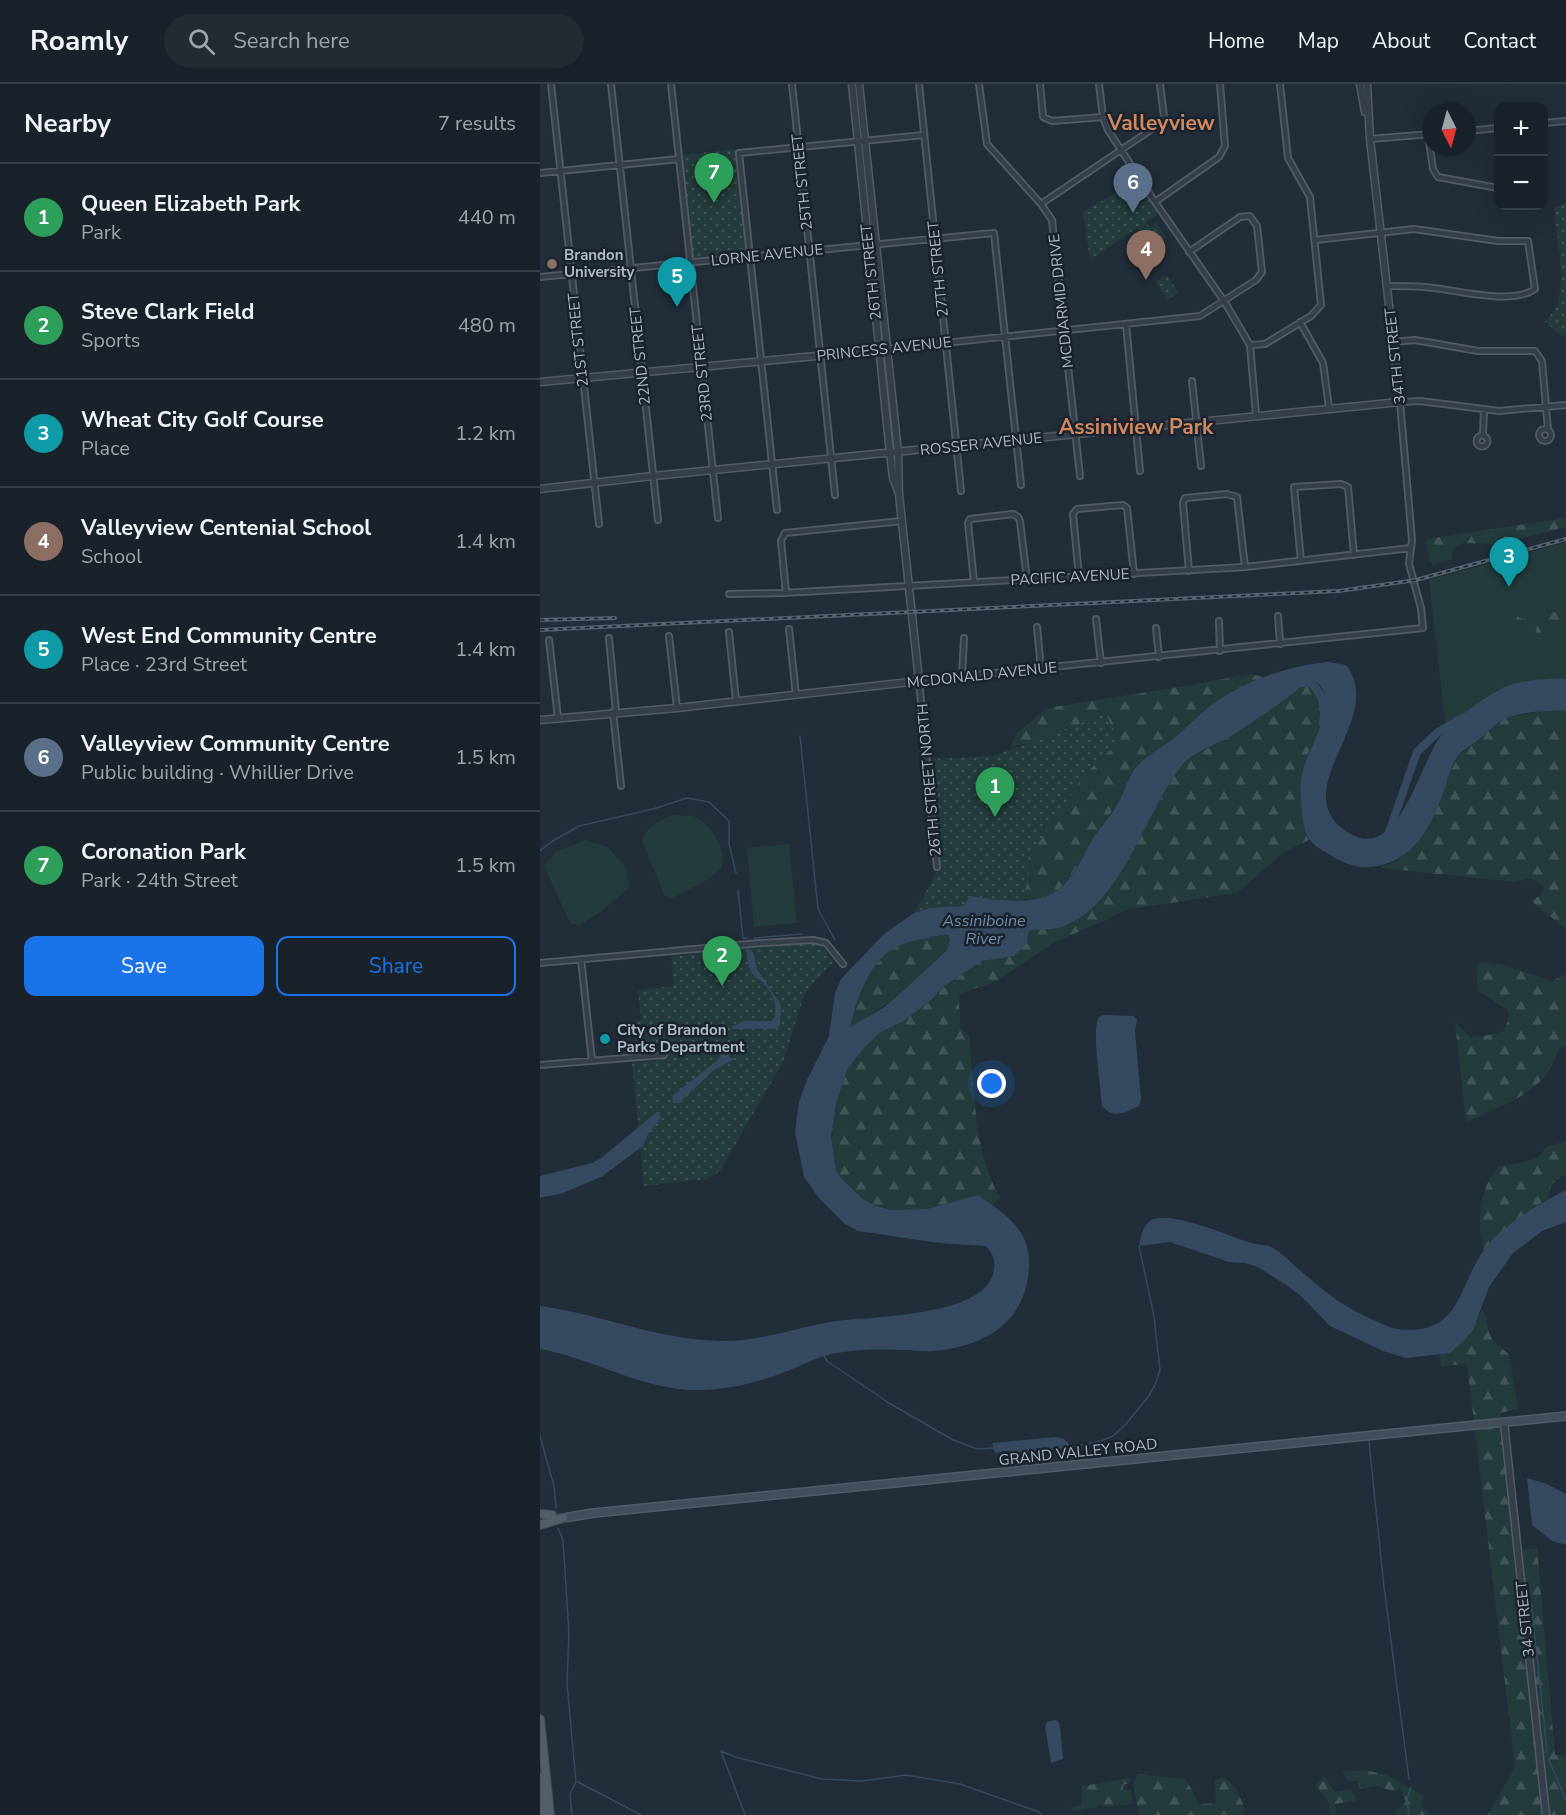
<!DOCTYPE html>
<meta charset="utf-8">
<style>
:root{--surface:#19222a;--page:#222a32;--text:#f1f3f6;--muted:#9fa4a8;--line:#373f47;--accent:#1a73e8}
body{margin:0;font-family:"Nunito Sans",sans-serif;background:var(--page);color:var(--text)}
.controls{position:absolute;right:18px;top:18px;display:grid;overflow:hidden;border-radius:12px;box-shadow:0 6px 24px #0002}
.controls button{width:54px;height:54px;display:grid;place-items:center;padding:0;border:0;border-bottom:2px solid var(--line);background:var(--surface);color:var(--text);font:30px sans-serif}
.compass{position:absolute;left:882px;top:18px;width:54px;height:54px;border-radius:50%;background:var(--surface);box-shadow:0 6px 24px #0002;rotate:174deg}
.you{position:absolute;left:452px;top:1000px;width:21px;height:21px;margin:-15px;border:4px solid #fff;border-radius:50%;background:#1a73e8;box-shadow:0 0 0 9px #1a73e833}
.badge{display:grid;place-items:center;width:39px;height:39px;border-radius:50%;background:var(--accent);color:#fff;font-size:20px;font-weight:700}
.pin{position:absolute;translate:-50% -50px;filter:drop-shadow(0 2px 3px #0008)}
.pin::after{content:'';position:absolute;top:32px;width:21px;height:18px;background:inherit;clip-path:polygon(0 0,100% 0,50% 100%)}
.list{margin:0;padding:0;list-style:none}
h2{display:flex;justify-content:space-between;align-items:center;height:78px;margin:0;padding:0 24px;font-size:26px}
h2 small{font-size:20px;font-weight:400;color:var(--muted)}
.list li{display:grid;grid-template-columns:39px 1fr auto;gap:18px;align-items:center;box-sizing:border-box;height:108px;padding:0 24px;border-top:2px solid var(--line)}
.list b{display:block;font-size:22px;white-space:nowrap}
.list p{margin:0;font-size:20px;white-space:nowrap;color:var(--muted)}
.list em{font-size:20px;font-style:normal;color:var(--muted)}
.actions{display:flex;gap:12px;padding:18px 24px}
.actions a{flex:1;padding:14px 0;border:2px solid var(--accent);border-radius:12px;text-align:center;font-size:21px;color:var(--accent)}
.actions .main{background:var(--accent);color:#fff}
.icon{flex:none;width:33px;height:33px;fill:none;stroke:currentColor;stroke-width:2;stroke-linecap:round;stroke-linejoin:round}
.map{position:relative;flex:none;width:1026px;height:1731px;overflow:hidden}
header{display:flex;align-items:center;gap:36px;box-sizing:border-box;height:84px;padding:0 30px;background:var(--surface);border-bottom:2px solid var(--line)}
header strong{font-size:28px}
nav{display:flex;gap:33px;margin-inline-start:auto;font-size:21px}
.search{width:420px;height:54px;background:var(--page);display:flex;align-items:center;gap:15px;box-sizing:border-box;padding:0 21px;border-radius:33px;color:var(--muted);font-size:22px}
main{display:flex}
aside{flex:1;background:var(--surface)}
.map>svg:first-child{display:block}
.grass{fill:#243b3b}
.forest{fill:url(#forest-firs)}
.park{fill:url(#park-dots)}
.water{fill:#354a60;fill-rule:evenodd}
.lines{fill:none;stroke-linecap:round;stroke-linejoin:round}
.stream{stroke:#354a60;stroke-width:1.5}
.river{stroke:#354a60;stroke-width:8}
.minor-casing{stroke:#525c67;stroke-width:8}
.tertiary-casing{stroke:#525c67;stroke-width:9}
.secondary-casing{stroke:#525c67;stroke-width:10}
.primary-casing{stroke:#414a55;stroke-width:10}
.minor{stroke:#353e49;stroke-width:4.5}
.tertiary{stroke:#353e49;stroke-width:6}
.secondary{stroke:#434e5c;stroke-width:7}
.primary{stroke:#525e69;stroke-width:8}
.rail-casing{stroke:#566370;stroke-width:4}
.rail{stroke:#1a232d;stroke-width:1.5;stroke-dasharray:4.5;stroke-linecap:butt}
.education-dot{fill:#8d6e63;stroke:#1a232d;stroke-width:2}
.culture-dot{fill:#0f9aa8;stroke:#1a232d;stroke-width:2}
.labels{text-anchor:middle;stroke-width:5;stroke-linejoin:round;paint-order:stroke}
.street-label{font-size:15px;fill:#afb9c5;stroke:#1a232d}
.poi-label{font-size:15px;font-weight:bold;fill:#afb9c5;stroke:#1a232d;text-anchor:start}
.water-label{font-size:16px;font-style:italic;fill:#708ca9;stroke:#1a232d}
.district-label{font-size:21px;font-weight:bold;fill:#d3885d;stroke:#1a232d}
</style>
<header>
<strong>Roamly</strong>
<div class="search"><svg class="icon" aria-label="search" viewBox="0 0 24 24"><circle cx="10" cy="10" r="6"/><path d="M15 15l6 6"/></svg>Search here</div>
<nav><a>Home</a><a>Map</a><a>About</a><a>Contact</a></nav>
</header>
<main>
<aside>
<h2>Nearby<small>7 results</small></h2>
<ul class="list">
<li><span class="badge" style="background:#2e9e5b">1</span><div><b>Queen Elizabeth Park</b><p>Park</p></div><em>440 m</em></li>
<li><span class="badge" style="background:#2e9e5b">2</span><div><b>Steve Clark Field</b><p>Sports</p></div><em>480 m</em></li>
<li><span class="badge" style="background:#0f9aa8">3</span><div><b>Wheat City Golf Course</b><p>Place</p></div><em>1.2 km</em></li>
<li><span class="badge" style="background:#8d6e63">4</span><div><b>Valleyview Centenial School</b><p>School</p></div><em>1.4 km</em></li>
<li><span class="badge" style="background:#0f9aa8">5</span><div><b>West End Community Centre</b><p>Place · 23rd Street</p></div><em>1.4 km</em></li>
<li><span class="badge" style="background:#5c6f8a">6</span><div><b>Valleyview Community Centre</b><p>Public building · Whillier Drive</p></div><em>1.5 km</em></li>
<li><span class="badge" style="background:#2e9e5b">7</span><div><b>Coronation Park</b><p>Park · 24th Street</p></div><em>1.5 km</em></li>
</ul>
<div class="actions"><a class="main">Save</a><a>Share</a></div>
</aside>
<div class="map">
<svg width="1026" height="1731" viewBox="0 0 1026 1731">
<defs>
<pattern id="forest-firs" width="22" height="20" patternUnits="userSpaceOnUse" patternTransform="scale(1.5)"><rect width="22" height="20" fill="#243b3b"/><path d="M5 1l3.5 6h-7zM16 11l3.5 6h-7z" fill="#415556"/></pattern>
<pattern id="park-dots" width="8" height="8" patternUnits="userSpaceOnUse" patternTransform="scale(1.5)"><rect width="8" height="8" fill="#243b3b"/><path d="M2 2h.1M6 6h.1" fill="none" stroke="#415556" stroke-width="1.8" stroke-linecap="round"/></pattern>
</defs>
<rect width="100%" height="100%" fill="#212d38"/>
<path class="grass" d="M1026,458V595C1008,594 987,596 969,602C946,609 925,630 906,645L889,496Z
M134,731C140,732 147,731 153,732C170,737 191,769 180,785C173,795 143,808 132,814L124,811L102,757C108,741 119,736 134,731Z
M45,756L68,763L87,785L89,804L58,830L40,841L30,839L4,782L16,768Z
M249,760L257,839L214,843L207,764Z"/>
<path class="forest" d="M1026,434V443L958,460L923,459L914,463L911,475L894,481L889,477L886,455Z
M991,525L1005,529L1026,527V543L1021,545L1024,540L1023,539L1016,546L997,549L995,544L978,547L968,538L974,530L982,535L988,534Z
M710,590L724,593L700,604L669,623L651,641L596,683L577,720L551,757L547,768L529,795L518,806L510,811L498,814L466,817L443,814L424,822L513,653L471,663L476,650L507,624L645,602Z
M775,597C804,615 767,664 762,687C760,700 764,733 765,748L769,756L744,768L697,809L585,826L566,836L515,858L457,897L419,910L420,943L429,952C435,1006 433,1066 460,1114L452,1121L438,1111L387,1125L351,1126L336,1122L323,1115L302,1095L296,1087L291,1052L296,1019L308,984L324,964L341,948L364,937L391,916L404,902L442,877L474,872L488,853V849L491,845C500,845 513,846 522,842C586,818 603,729 643,679C649,672 662,668 671,663C695,650 718,634 740,619C753,610 759,602 775,597Z
M1026,626V845L991,817L1002,810L1004,802L991,794L974,798L842,784L841,782L858,777L899,720L909,690L919,671L965,634L1001,627Z
M408,850L410,853L407,865L353,916L309,944C319,912 326,880 358,862C371,854 392,853 408,850Z
M945,878L963,881L1012,897L1026,890V962L1020,963C1015,973 1011,985 1004,993C986,1015 951,1026 926,1038L915,938L930,953L949,951L964,947L969,934L968,926L938,907L936,887L939,879Z
M1026,1057V1089L1011,1101L1008,1115C985,1128 962,1146 944,1166C936,1138 939,1104 959,1082L980,1079L999,1073L1006,1063Z
M942,1225C948,1233 947,1244 951,1253C955,1261 963,1265 969,1270L978,1325L960,1329L976,1467L997,1464L1015,1671H1026V1731H948L975,1683L927,1280L901,1282L900,1271C924,1265 933,1246 942,1225Z
M824,1686L845,1690L884,1712L881,1722L891,1731H856L855,1728L866,1718L859,1703L854,1708L837,1702L820,1705L817,1697H808L803,1688Z
M598,1690L646,1695L659,1720L676,1719L675,1696L685,1693L696,1705L705,1724L703,1731H599L593,1700Z
M784,1692L795,1708L811,1706L818,1716L795,1720L797,1731H789V1719L775,1701Z
M590,1694V1699L583,1701L584,1706H591L592,1720L568,1723L559,1721L555,1724L532,1727L531,1723L541,1721L542,1702Z"/>
<path class="park" d="M195,65L206,167L204,171L153,176L142,71Z
M597,96L618,130L606,138L610,143L615,139L621,145L626,154L610,165L598,143L550,176L543,128Z
M1026,119V255L1005,238L1018,221L1022,192L1014,123Z
M627,191L638,209L627,216L616,198Z
M566,630L579,658L544,691L488,775L489,794L482,815L466,817L431,812L424,822L390,824L374,829L400,782L389,675L453,672Z
M271,859C284,861 287,867 293,879L271,901L264,912L243,978L180,1087L167,1095L104,1102L92,979L125,975L124,966L96,969L93,938L101,937L98,906L134,902L131,872L150,871L151,868Z"/>
<path class="water" d="M788,578L806,581C847,633 748,703 803,745C861,789 878,672 907,644C922,630 948,610 967,602C983,596 1009,594 1026,595V626C1008,627 979,627 963,636C954,641 947,649 938,656C932,661 922,666 917,673C908,688 906,704 899,720C886,752 867,780 830,783C813,785 801,777 787,769C767,758 765,751 762,730C761,716 759,703 762,689C767,666 803,614 775,597C762,601 759,605 748,613C730,627 710,640 691,652C678,660 652,669 643,680C603,729 585,819 522,843C513,846 500,845 491,846L488,849L487,859L474,872L442,877L404,902L391,916L364,937L341,948L324,964L308,984L296,1019L291,1052L296,1087L302,1095L323,1115L336,1122L351,1126L387,1125L438,1111C470,1133 495,1150 488,1193C481,1243 439,1263 393,1267C384,1268 374,1266 365,1266C339,1265 310,1265 284,1272C272,1275 261,1282 250,1286C220,1298 190,1306 158,1306C104,1307 52,1274 0,1265V1222C60,1230 116,1255 178,1257C217,1258 252,1245 290,1238C326,1232 441,1234 453,1190C456,1178 454,1171 446,1162L399,1159L318,1147L305,1140L279,1114L264,1093L255,1048L259,1018L267,996L289,952L295,909L301,895L344,850L374,829L389,824L424,822L430,812C453,816 490,821 511,810C532,800 541,775 552,756C560,743 571,732 578,719C584,708 587,697 594,686C602,674 621,664 633,655C646,645 657,632 670,622C705,597 746,582 788,578ZM407,850L410,854L407,866L353,916L343,924L310,943C317,914 330,873 361,861C375,855 392,853 407,850Z
M208,865L213,868L217,885L241,921L240,941L236,945H193L192,943L204,937H232L235,933C237,920 232,906 222,898C220,895 216,895 214,892C209,887 205,871 208,865Z
M567,931L593,932L597,935L595,948L601,1015L599,1022C586,1028 573,1036 562,1022C561,1006 552,946 558,935C561,931 562,931 567,931Z
M183,960L188,963L189,973L195,975L175,985L139,1019H133L132,1013L136,1009L179,975Z
M117,1028H120L121,1034L108,1050L103,1062L61,1093L23,1109L0,1114V1092L52,1079L61,1074Z
M1026,1106V1138L1002,1147L973,1169L949,1203L933,1246L923,1258L910,1269L866,1274L843,1267L790,1242L762,1213L746,1201L718,1183L705,1179L689,1178L630,1158L599,1162C601,1152 603,1139 614,1135C635,1128 689,1152 711,1159C716,1161 723,1160 729,1162C741,1167 751,1179 761,1187C788,1210 803,1223 836,1237C843,1240 850,1244 857,1245C928,1254 916,1191 954,1154C975,1134 1000,1119 1026,1106Z
M516,1353L524,1355L532,1363L493,1369L468,1367L455,1369L452,1359Z
M987,1394L1007,1400L1026,1410V1461L1012,1457L992,1441Z
M515,1636L518,1637L520,1642L523,1675L511,1679L505,1643L507,1638Z"/>
<g class="lines">
<path class="stream" d="M260,652L278,825L295,856
M0,767L11,758L39,742L113,725L147,714L169,718L189,737V760L196,789
M198,806L203,854H207
M214,854L262,850
M284,1272L287,1277L349,1319L413,1356L437,1365L454,1364
M0,1352L14,1402L16,1424
M829,1358L844,1503L869,1695
M532,1363L561,1357L573,1352L586,1340L608,1313L615,1301L620,1286L614,1232L599,1162
M18,1444L23,1456L29,1549L27,1599L36,1698L30,1710L32,1731
M991,1518L1007,1666L1005,1669
M1009,1676L1026,1717
M38,1698L101,1731
M205,1731L181,1667L195,1673L282,1695L322,1697L366,1691L420,1700L499,1728L502,1731
M869,1731L867,1715L871,1703"/>
<path class="river" d="M763,599H771C783,610 786,623 783,639
M847,754L877,668L898,648L924,633"/>
<g class="minor-casing">
<path id="minor" d="M11,0L59,440
M71,0L118,436
M131,0L178,434
M252,0L295,411
M379,0L421,407
M439,0L447,60L501,120L512,136L540,392
M500,0L503,33L512,37L563,33
M559,0L563,33L568,46L615,118L684,217L710,261L716,331
M1004,39L1026,37
M927,47L958,44
M888,50L893,85L898,93L958,104
M830,55L891,50
M0,89L139,75
M615,118L679,73L685,62L680,0
M501,120L621,39L624,33L620,0
M775,156L874,145L958,157H988L995,205C971,222 914,205 885,203C872,202 860,202 847,202
M0,193L454,149L481,401
M760,238L783,279L789,324
M586,240L600,387
M853,258L875,256L938,267H995L1002,277L1008,346
M710,261L725,260L771,232L781,221L770,113L748,74L740,0
M347,265L660,232L716,196L722,188L717,142L710,132L700,133L649,168
M652,297L661,382
M999 351a6 6 0 1 1 12 0a6 6 0 1 1-12 0Z
M943,351L944,325
M936.5 357a5.5 5.5 0 1 1 11 0a5.5 5.5 0 1 1-11 0Z
M237,426L199,69L384,51
M761,477L754,403L801,400L808,403L814,471
M649,487L643,419L645,414L687,410L697,413L705,483
M539,493L533,430L537,425L583,421L587,424L594,490
M434,498L428,439L430,435L473,430L478,433L480,437L487,496
M246,509L241,457L245,449L362,437
M189,510L243,509L705,483L871,464
M738,532L740,560
M556,535L561,579
M679,537L680,567
M497,543L501,585
M616,544L619,573
M249,545L256,611
M189,548L196,617
M129,552L137,624
M69,554L76,628
M9,556L18,634
M422,593L424,554
M73,628L81,702
M397,783L379,597L883,544L881,524L869,480L872,456L860,318L880,317L959,327L1026,321
M41,875L52,977
M0,879L221,859L273,856L286,859L303,880
M0,981L124,971"/>
</g>
<g class="tertiary-casing">
<path id="tertiary" d="M312,0L350,369L353,394L358,407
M820,0L825,28
M0,298L340,266
M0,405L113,392L860,318L830,55L827,0
M0,636L137,624L379,597L359,410L358,368L319,0
M964,1338L1006,1731"/>
</g>
<g class="secondary-casing">
<path id="secondary" d="M17,1435L54,1429L1026,1332"/>
</g>
<g class="primary-casing">
<path id="primary" d="M0,1430L12,1431
M0,1441L23,1434
M0,1635L10,1731
M0,1693L4,1731"/>
</g>
<use href="#minor" class="minor"/>
<use href="#tertiary" class="tertiary"/>
<use href="#secondary" class="secondary"/>
<use href="#primary" class="primary"/>
<g class="rail-casing">
<path id="rail" d="M0,536L75,534
M0,546L799,507L876,496L1026,455"/>
</g>
<use href="#rail" class="rail"/>
</g>
<circle class="education-dot" cx="12" cy="180" r="6"/>
<circle class="culture-dot" cx="65" cy="955" r="6"/>
<g class="labels">
<g class="street-label">
<text transform="translate(262 98) rotate(-96)" y="5">25TH STREET</text>
<text transform="translate(227 171) rotate(-6)" y="5">LORNE AVENUE</text>
<text transform="translate(398 185) rotate(-96)" y="5">27TH STREET</text>
<text transform="translate(331 188) rotate(-96)" y="5">26TH STREET</text>
<text transform="translate(521 217) rotate(-96)" y="5">MCDIARMID DRIVE</text>
<text transform="translate(38 256) rotate(-96)" y="5">21ST STREET</text>
<text transform="translate(344 265) rotate(-6)" y="5">PRINCESS AVENUE</text>
<text transform="translate(100 272) rotate(-96)" y="5">22ND STREET</text>
<text transform="translate(855 272) rotate(-96)" y="5">34TH STREET</text>
<text transform="translate(162 289) rotate(-96)" y="5">23RD STREET</text>
<text transform="translate(441 360) rotate(-6)" y="5">ROSSER AVENUE</text>
<text transform="translate(530 493) rotate(-3)" y="5">PACIFIC AVENUE</text>
<text transform="translate(442 591) rotate(-6)" y="5">MCDONALD AVENUE</text>
<text transform="translate(389 696) rotate(-95)" y="5">26TH STREET NORTH</text>
<text transform="translate(538 1368) rotate(-6)" y="5">GRAND VALLEY ROAD</text>
<text transform="translate(985 1535) rotate(-96)" y="5">34 STREET</text>
</g>
<g class="poi-label">
<text x="24" y="176">Brandon<tspan x="24" dy="17">University</tspan></text>
<text x="77" y="951">City of Brandon<tspan x="77" dy="17">Parks Department</tspan></text>
</g>
<g class="water-label">
<text x="444" y="842">Assiniboine<tspan x="444" dy="18">River</tspan></text>
</g>
<g class="district-label">
<text x="621" y="46">Valleyview</text>
<text x="596" y="350">Assiniview Park</text>
</g>
</g>
</svg>
<div class="controls">
<button>+</button>
<button>−</button>
</div>
<svg class="compass" viewBox="-18 -18 36 36"><path d="M0-13l5 13h-10z" fill="#e53935"/><path d="M0 13l5-13h-10z" fill="#9fa4a8"/></svg>
<div class="you"></div>
<div class="pin badge" style="left:455px;top:733px;background:#2e9e5b">1</div>
<div class="pin badge" style="left:182px;top:902px;background:#2e9e5b">2</div>
<div class="pin badge" style="left:969px;top:503px;background:#0f9aa8">3</div>
<div class="pin badge" style="left:606px;top:196px;background:#8d6e63">4</div>
<div class="pin badge" style="left:137px;top:223px;background:#0f9aa8">5</div>
<div class="pin badge" style="left:593px;top:129px;background:#5c6f8a">6</div>
<div class="pin badge" style="left:174px;top:119px;background:#2e9e5b">7</div>
</div>
</main>
